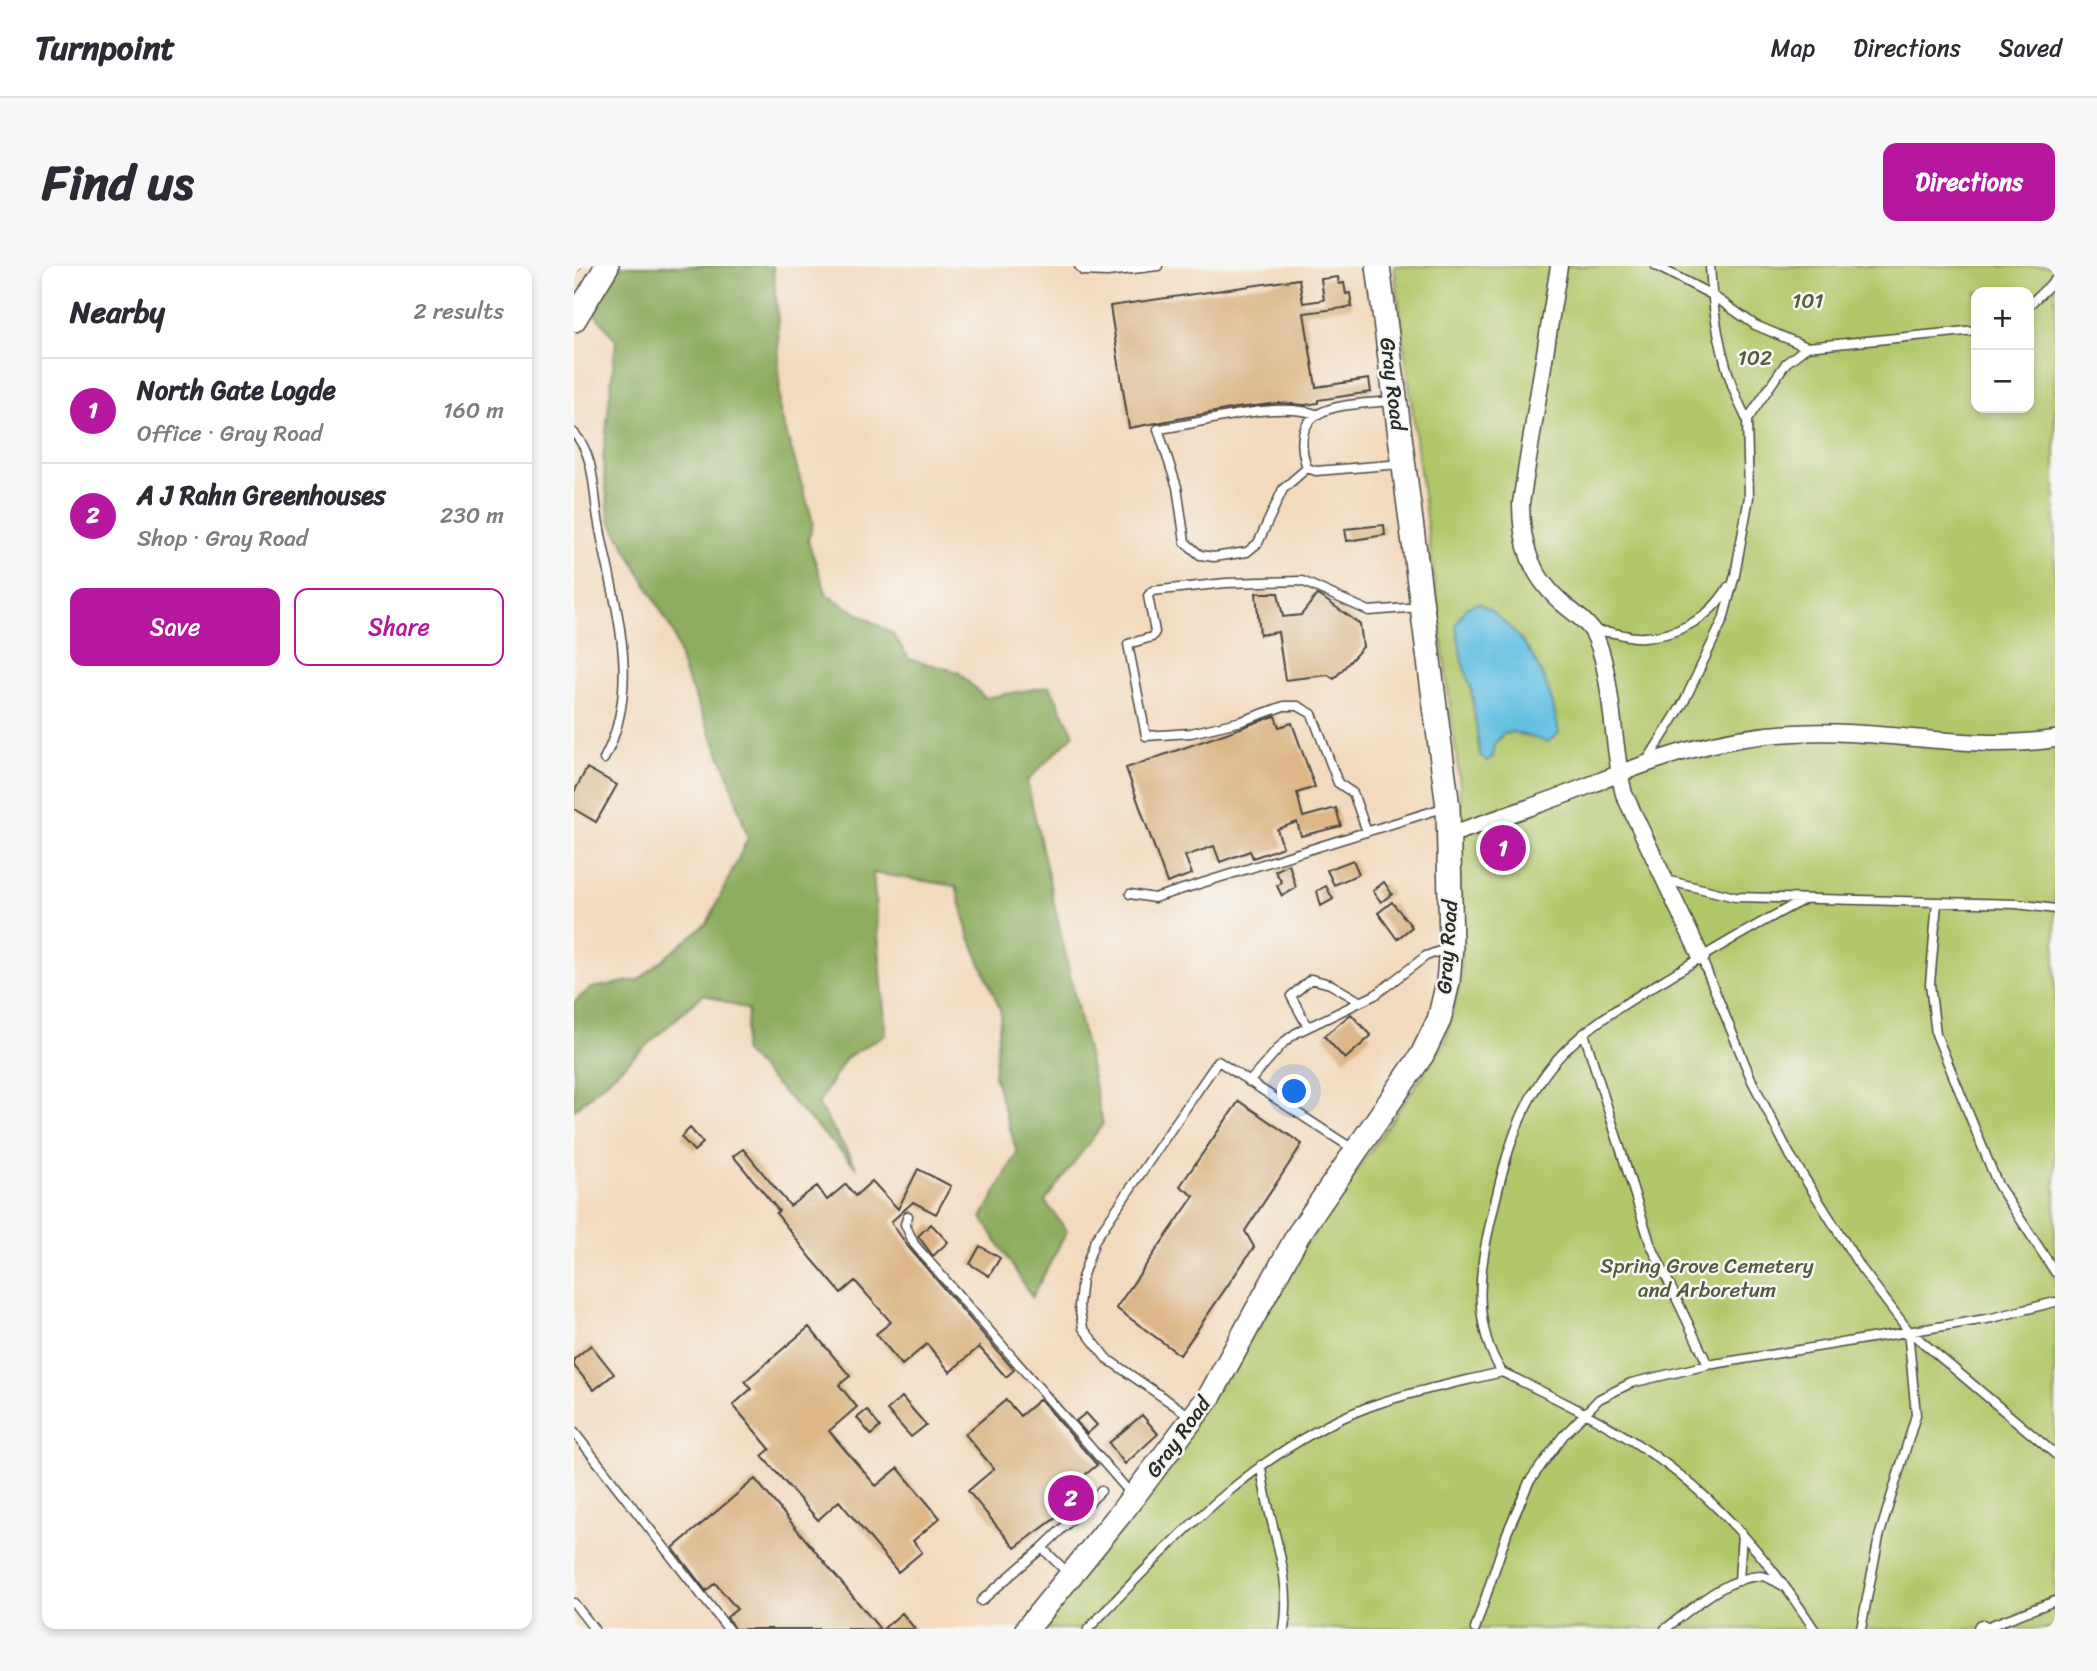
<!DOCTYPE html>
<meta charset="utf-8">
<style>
:root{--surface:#fff;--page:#f7f7f7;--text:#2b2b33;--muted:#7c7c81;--line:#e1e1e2;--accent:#b5179e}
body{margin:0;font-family:Sriracha,sans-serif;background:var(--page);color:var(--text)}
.controls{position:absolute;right:21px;top:21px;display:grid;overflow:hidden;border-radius:14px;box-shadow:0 4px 10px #0003}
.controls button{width:63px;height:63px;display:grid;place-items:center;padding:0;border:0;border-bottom:2px solid var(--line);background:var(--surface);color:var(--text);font:35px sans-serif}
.you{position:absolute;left:721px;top:826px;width:24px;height:24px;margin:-18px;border:5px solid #fff;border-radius:50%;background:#1a73e8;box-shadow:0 0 0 10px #1a73e833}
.badge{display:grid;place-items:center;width:46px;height:46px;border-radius:50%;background:var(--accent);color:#fff;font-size:23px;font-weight:700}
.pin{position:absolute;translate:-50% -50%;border:4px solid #fff;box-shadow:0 2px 7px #0006}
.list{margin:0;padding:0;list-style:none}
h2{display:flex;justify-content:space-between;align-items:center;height:91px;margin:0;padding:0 28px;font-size:30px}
h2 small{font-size:23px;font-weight:400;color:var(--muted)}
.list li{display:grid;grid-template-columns:46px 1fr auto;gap:21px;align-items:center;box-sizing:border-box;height:105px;padding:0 28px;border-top:2px solid var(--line)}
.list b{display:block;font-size:26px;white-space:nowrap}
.list p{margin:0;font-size:23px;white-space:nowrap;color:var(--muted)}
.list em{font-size:23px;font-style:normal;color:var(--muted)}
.actions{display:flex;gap:14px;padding:21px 28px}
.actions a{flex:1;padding:16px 0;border:2px solid var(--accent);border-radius:14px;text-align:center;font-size:24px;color:var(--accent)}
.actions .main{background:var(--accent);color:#fff}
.map{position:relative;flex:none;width:1481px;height:1363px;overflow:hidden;border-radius:14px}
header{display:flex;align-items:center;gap:42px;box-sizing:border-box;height:98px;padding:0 35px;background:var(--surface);border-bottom:2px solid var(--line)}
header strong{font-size:33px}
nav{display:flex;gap:38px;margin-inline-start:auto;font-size:24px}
.intro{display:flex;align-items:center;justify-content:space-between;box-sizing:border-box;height:168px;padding:0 42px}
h1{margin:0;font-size:49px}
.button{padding:18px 32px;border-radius:14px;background:var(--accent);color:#fff;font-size:24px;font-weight:700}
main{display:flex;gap:42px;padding:0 42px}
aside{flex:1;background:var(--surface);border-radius:14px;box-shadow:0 4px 10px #0003}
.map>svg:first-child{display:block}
.green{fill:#b2c76b;stroke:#6e794b;stroke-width:2;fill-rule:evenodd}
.forest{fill:#8dac5f;stroke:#5c6c45;stroke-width:2}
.water{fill:#63c0e1;stroke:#477686;stroke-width:2}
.building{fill:#dcb687}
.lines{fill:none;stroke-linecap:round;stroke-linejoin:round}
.lane-casing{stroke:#494541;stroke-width:11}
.street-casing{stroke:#494541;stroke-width:19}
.secondary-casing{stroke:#494541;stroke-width:26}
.lane{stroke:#fff;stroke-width:8}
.street{stroke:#fff;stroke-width:16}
.secondary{stroke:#fff;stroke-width:23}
.labels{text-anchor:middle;stroke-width:5;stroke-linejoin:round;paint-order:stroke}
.park-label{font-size:21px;fill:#545a3e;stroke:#f6f6f2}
.street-label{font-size:21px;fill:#2b2b2b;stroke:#f6f6f2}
</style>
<header>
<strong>Turnpoint</strong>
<nav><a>Map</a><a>Directions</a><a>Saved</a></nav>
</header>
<div class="intro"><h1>Find us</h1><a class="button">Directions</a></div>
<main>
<aside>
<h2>Nearby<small>2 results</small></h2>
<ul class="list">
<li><span class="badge">1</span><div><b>North Gate Logde</b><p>Office · Gray Road</p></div><em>160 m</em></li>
<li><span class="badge">2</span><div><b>A J Rahn Greenhouses</b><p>Shop · Gray Road</p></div><em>230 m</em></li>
</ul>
<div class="actions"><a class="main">Save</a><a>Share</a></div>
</aside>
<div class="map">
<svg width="1481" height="1363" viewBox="0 0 1481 1363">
<rect width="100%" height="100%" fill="#f6f6f2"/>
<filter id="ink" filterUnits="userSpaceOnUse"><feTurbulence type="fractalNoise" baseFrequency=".0143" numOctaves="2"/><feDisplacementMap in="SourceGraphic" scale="14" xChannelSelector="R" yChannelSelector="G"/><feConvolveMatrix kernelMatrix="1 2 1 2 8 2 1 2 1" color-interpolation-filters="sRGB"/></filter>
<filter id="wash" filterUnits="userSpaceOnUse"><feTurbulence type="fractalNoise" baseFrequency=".00686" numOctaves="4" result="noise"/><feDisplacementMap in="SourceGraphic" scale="28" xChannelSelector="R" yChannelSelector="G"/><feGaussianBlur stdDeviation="1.57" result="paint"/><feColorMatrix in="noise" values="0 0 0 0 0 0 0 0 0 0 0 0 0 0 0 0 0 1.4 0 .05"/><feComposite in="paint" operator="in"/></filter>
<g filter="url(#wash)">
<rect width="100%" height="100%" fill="#f3dabe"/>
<path class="green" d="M820,0H1481V1363H464L871,777L887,708L886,518ZM1402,26H1455V142H1402Z"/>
<path class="forest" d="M33,0H199L204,56L206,145L239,256L234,275L253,329L319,368L335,393L384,406L411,432L476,420L500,468L453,515L529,858L471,935L493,965L458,1031L408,952L443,887L420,809L427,746L396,672L382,620L299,607L312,768L272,792L244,838L283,902L169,785L174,744L130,728L0,844V736L17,722L64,714L134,656L174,572L153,505L110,406L99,366L35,252L29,193L42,74L11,36Z"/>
<path class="water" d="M905,337C953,367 976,412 985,467L974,476L939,466L929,468L921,477L919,491L912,495L906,490L897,422L888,396L882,358L892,341Z"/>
<g id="blocks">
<path class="building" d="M764,11L765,18L770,17L772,28L776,27L778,41L730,47L742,121L795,113L797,126L744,134V137L731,139L705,137L662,142L555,162L536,40L725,13L729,37L750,34L747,13Z
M810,259L811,269L773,275L771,263Z
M682,327H704L709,351L727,349L743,329L749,332L786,358L789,381L760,413L754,409L711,414L704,366L686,369Z
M701,450L705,461L718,457L741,521L723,527L729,551L762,542L767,560L727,570L723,556L703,563L709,581L679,592L676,585L646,596L640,580L611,590L618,608L593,617L552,502Z
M13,502L43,519L22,556L0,543V526Z
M934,564L944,593L925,600L915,570Z
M779,594L785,608L760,619L753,604Z
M715,598L722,622L708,630L703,620L708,617L701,605Z
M810,616L818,628L807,636L799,625Z
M752,620L759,633L747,640L743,625Z
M818,636L838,661L823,673L804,647Z
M777,748L797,770L771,793L750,770Z
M665,835L728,878L671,965L680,981L606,1089L542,1042L620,930L606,920Z
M116,862L129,877L120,885L107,871Z
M169,883L216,940L243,920L253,934L272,918L281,930L298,915L324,943L344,903L377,920L362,948L339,936L317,956L335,982L440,1104L432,1111L405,1081L376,1106L353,1078L328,1099L302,1068L317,1056L281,1015L267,1027L238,993L202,947L205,945L159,890Z
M357,958L374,976L359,990L344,970Z
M406,980L426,992L415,1010L396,998Z
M235,1061L276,1110L265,1119L283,1141L255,1165L302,1220L324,1202L366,1252L339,1275L348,1286L324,1306L265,1235L244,1254L188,1190L196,1183L159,1139L177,1123L171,1115Z
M17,1079L40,1108L20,1124L0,1100V1093Z
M328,1131L352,1159L337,1171L313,1144Z
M466,1133L523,1199L492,1225L502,1237L441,1282L394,1225L420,1203L391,1168L432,1134L446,1150Z
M293,1144L306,1161L297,1169L283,1152Z
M512,1147L523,1159L513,1168L502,1155Z
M568,1149L584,1168L551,1198L535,1177Z
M181,1213L306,1363H160L153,1351L163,1343L141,1317L132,1325L99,1282Z
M328,1347L341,1363H309Z"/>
</g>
</g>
<g filter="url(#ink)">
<use href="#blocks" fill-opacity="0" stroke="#494541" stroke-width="2"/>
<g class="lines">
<g class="lane-casing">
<path id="lane" d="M505,0L509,5L533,6L584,0
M1082,0L1138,29L1181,59L1233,81L1402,64
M1136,0C1139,53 1149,107 1173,154
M0,1L2,0
M1455,39L1481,14
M818,135C771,140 711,135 733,202L742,205L827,198
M0,167C22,190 19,229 25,258C39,336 70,417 30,493
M733,202L709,223L684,277L673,286L640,291L626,289L611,276L603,221L584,163C628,158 699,134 742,148
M1019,366C1035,363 1047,370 1062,371C1099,373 1136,353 1154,321
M1073,495L1110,436L1149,354L1161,309L1175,231L1173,154L1212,97L1233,81
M793,566L779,527L764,517L738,448L724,440H710L668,455L617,467L572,470L554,378L578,371L581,366L574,330L578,325L652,317L728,315L795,345L846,341
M1092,614L1161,631L1443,638L1481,643
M556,628L580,632L872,541
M1231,633C1185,657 1142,682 1098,709C1050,738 998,767 967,814C939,856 927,909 916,958C904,1008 899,1061 928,1106C975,1129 1025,1152 1069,1182C1139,1228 1195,1293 1240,1363
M1363,636L1356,718L1362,768L1424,919L1481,1006
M1127,691L1178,815L1216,889L1287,1002L1334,1064L1481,1188
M734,761L717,730L737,713L756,718L787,736
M1010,767L1076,977L1134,1099
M675,816L710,776L722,767L801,729L852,690L874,682
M334,950L331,958L340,978L558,1229
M616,1150L532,1092L509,1062L505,1040L508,1012L521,974L644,795L779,883
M0,1166L154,1363
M687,1199C692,1255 720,1306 710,1363
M468,1282L527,1225
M1165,1315L1168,1267
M407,1335L468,1282L494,1307
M0,1337L20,1363
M514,1363C598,1276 679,1185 794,1141C838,1125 883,1117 928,1106
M901,1363L933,1267L955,1216L989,1170L1025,1133L1057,1117L1134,1099L1418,1052L1481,1036
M1091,1363C1118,1343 1150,1312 1186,1310C1194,1310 1204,1317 1211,1321
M1287,1363L1305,1271L1342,1149L1334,1064
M1407,1363L1481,1335"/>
</g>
<g class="street-casing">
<path id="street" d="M985,0L947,237C947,278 956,309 988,337C998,346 1012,354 1019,366C1039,402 1038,484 1050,528L1127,691
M875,569C921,553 966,539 1011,521C1081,493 1144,470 1221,467C1308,462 1394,486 1481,473
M1408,1362V1363"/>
</g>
<g class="secondary-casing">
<path id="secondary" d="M0,54L33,0
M453,1363L547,1247L637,1128L724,969L848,789L865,754L874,716L877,681L874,541L804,0"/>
</g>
<use href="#lane" class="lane"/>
<use href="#street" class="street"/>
<use href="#secondary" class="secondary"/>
</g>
</g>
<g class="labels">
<g class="park-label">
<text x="1234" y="42">101</text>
<text x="1181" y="99">102</text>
<text x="1133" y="1007">Spring Grove Cemetery<tspan x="1133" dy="24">and Arboretum</tspan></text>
</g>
<g class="street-label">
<text transform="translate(819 118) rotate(83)" y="7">Gray Road</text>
<text transform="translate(873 681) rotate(-86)" y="7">Gray Road</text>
<text transform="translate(604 1171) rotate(-54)" y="7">Gray Road</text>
</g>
</g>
</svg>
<div class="controls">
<button>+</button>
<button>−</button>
</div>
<div class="you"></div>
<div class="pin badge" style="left:929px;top:582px">1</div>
<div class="pin badge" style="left:497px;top:1232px">2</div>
</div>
</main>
